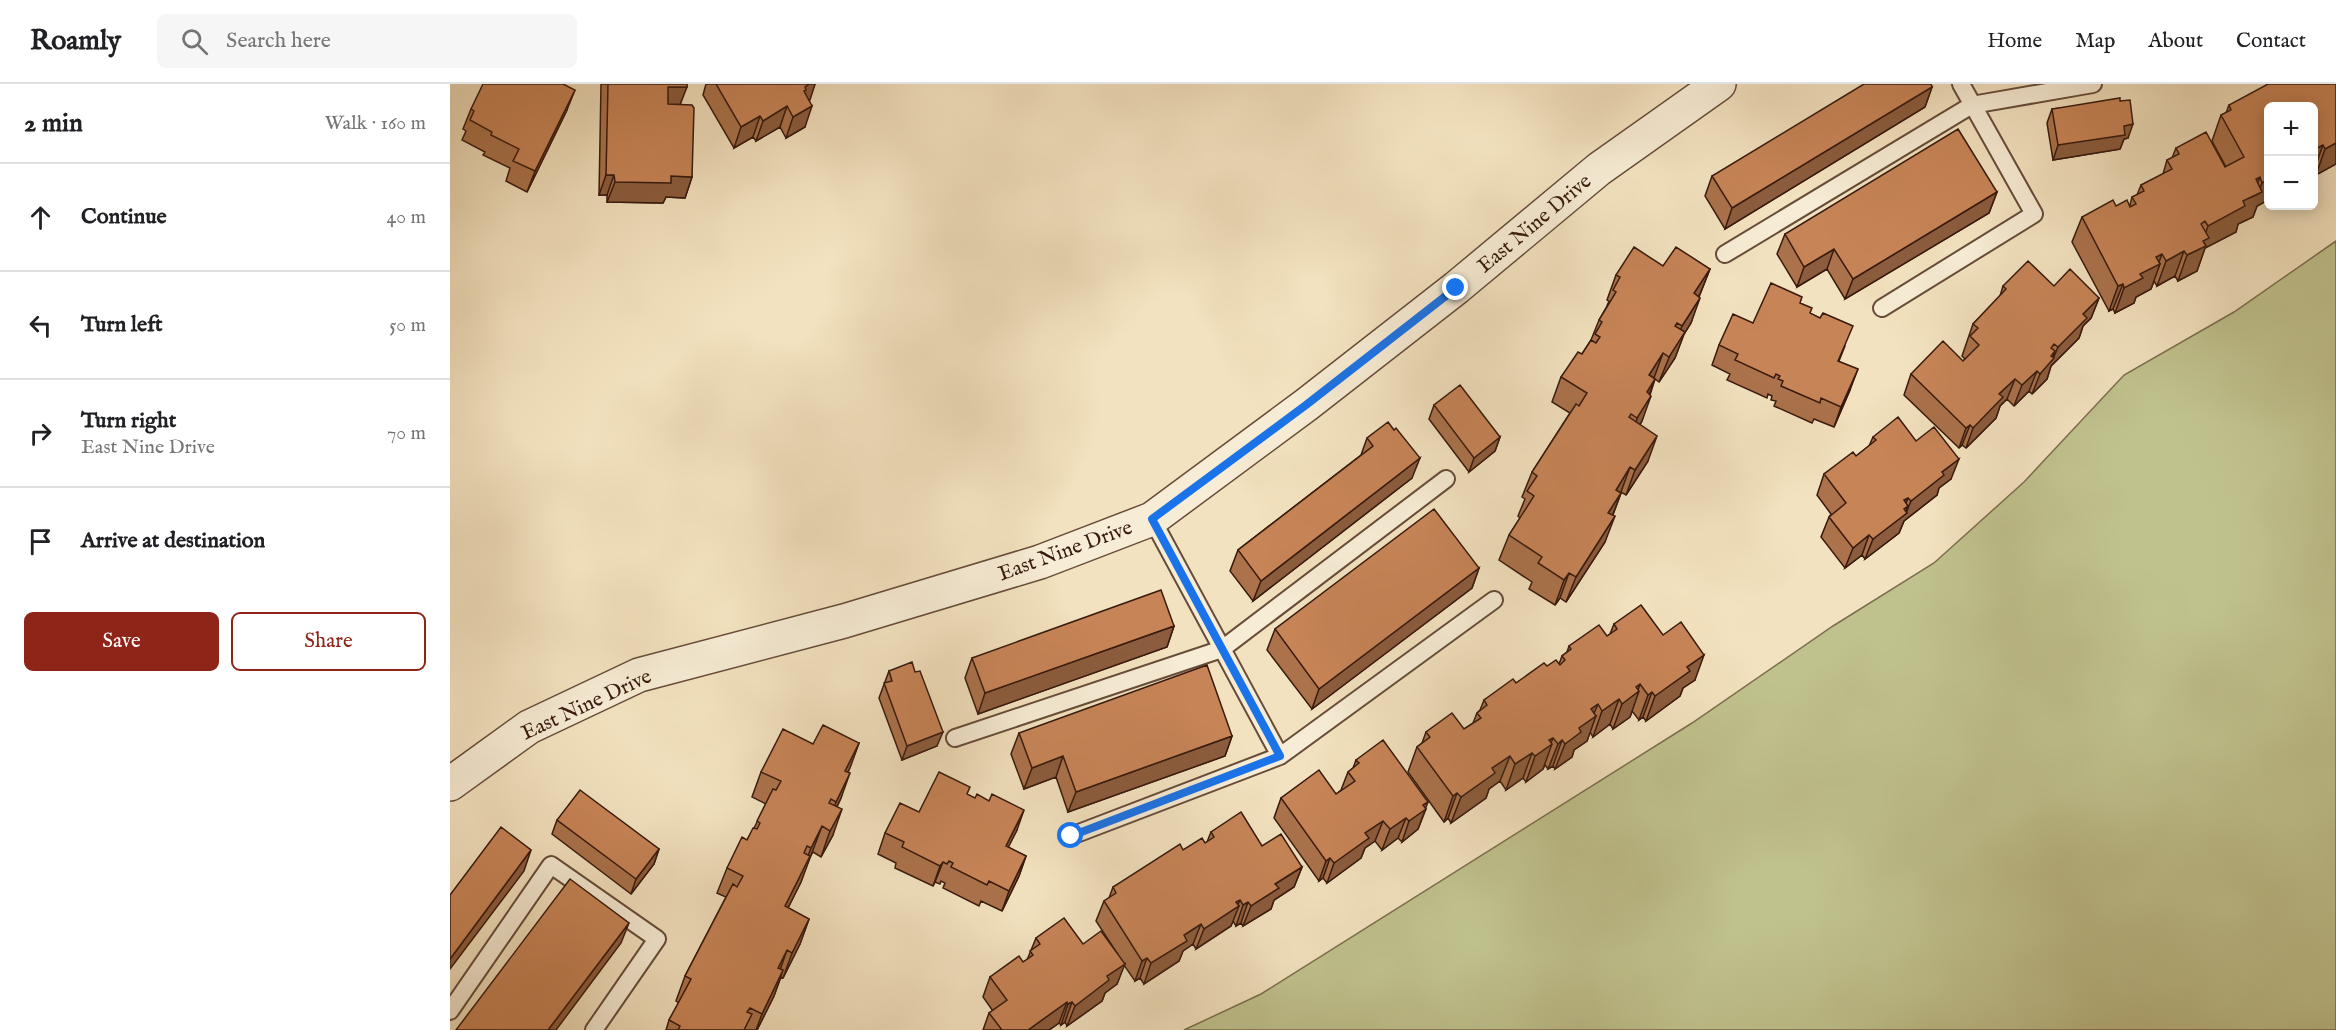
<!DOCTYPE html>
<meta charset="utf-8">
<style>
:root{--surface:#fff;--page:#f6f6f6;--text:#202124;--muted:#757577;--line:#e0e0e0;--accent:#8f2418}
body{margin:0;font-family:"IM FELL English",serif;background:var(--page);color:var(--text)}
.controls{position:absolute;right:18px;top:18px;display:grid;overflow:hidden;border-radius:9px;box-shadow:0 3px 15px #0003}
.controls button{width:54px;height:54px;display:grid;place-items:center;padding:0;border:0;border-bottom:2px solid var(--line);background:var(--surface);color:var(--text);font:30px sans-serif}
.stop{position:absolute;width:18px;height:18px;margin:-14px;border:4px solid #1a73e8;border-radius:50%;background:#fff}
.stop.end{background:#1a73e8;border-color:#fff;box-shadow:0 2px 6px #0008}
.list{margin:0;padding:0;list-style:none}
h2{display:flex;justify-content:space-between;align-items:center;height:78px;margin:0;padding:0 24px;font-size:26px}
h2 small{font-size:20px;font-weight:400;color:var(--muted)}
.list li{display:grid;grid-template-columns:39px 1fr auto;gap:18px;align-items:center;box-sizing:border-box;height:108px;padding:0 24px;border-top:2px solid var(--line)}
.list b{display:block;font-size:22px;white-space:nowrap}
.list p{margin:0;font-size:20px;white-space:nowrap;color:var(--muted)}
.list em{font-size:20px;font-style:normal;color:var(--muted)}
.actions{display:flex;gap:12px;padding:18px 24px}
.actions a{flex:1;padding:14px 0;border:2px solid var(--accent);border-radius:9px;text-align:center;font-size:21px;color:var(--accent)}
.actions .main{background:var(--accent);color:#fff}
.icon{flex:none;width:33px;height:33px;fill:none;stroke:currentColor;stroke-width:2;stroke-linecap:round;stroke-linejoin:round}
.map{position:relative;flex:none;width:1886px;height:946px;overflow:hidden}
header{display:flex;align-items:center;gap:36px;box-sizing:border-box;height:84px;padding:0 30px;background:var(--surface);border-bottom:2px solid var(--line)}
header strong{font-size:28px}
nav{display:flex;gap:33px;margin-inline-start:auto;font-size:21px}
.search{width:420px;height:54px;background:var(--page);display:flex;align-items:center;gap:15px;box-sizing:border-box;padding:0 21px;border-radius:9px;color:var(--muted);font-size:22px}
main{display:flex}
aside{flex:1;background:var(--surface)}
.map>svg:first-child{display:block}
.green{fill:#c0c28e;stroke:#7c6e4e;stroke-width:1.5}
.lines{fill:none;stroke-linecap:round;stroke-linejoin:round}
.service-casing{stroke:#674c3a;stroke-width:20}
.minor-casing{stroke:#674c3a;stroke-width:36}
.service{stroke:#f7ecd5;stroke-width:16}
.minor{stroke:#f7ecd5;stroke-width:33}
.wall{fill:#ab724b;stroke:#381a0e;stroke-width:1.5}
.shaded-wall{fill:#8b5c3d;stroke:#381a0e;stroke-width:1.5}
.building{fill:#c78457;stroke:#381a0e;stroke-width:1.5}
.route{stroke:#1a73e8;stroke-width:8}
.labels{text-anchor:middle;stroke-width:5;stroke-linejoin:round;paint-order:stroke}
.street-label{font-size:21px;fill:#381a0e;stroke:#f7ecd5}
</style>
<header>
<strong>Roamly</strong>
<div class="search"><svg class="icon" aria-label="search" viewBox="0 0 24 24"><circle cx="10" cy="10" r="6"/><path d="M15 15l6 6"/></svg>Search here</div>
<nav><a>Home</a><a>Map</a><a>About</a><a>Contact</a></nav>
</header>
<main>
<aside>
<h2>2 min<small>Walk · 160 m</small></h2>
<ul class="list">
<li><svg class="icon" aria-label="ahead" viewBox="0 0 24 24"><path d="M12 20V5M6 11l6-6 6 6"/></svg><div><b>Continue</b></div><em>40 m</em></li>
<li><svg class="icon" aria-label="left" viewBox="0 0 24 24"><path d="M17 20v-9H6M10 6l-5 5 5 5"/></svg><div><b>Turn left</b></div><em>50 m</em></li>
<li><svg class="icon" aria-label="right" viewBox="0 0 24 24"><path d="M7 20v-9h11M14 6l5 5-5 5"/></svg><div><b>Turn right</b><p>East Nine Drive</p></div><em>70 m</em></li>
<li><svg class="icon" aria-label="arrive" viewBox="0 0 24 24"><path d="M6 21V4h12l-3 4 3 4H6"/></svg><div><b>Arrive at destination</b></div></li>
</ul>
<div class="actions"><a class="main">Save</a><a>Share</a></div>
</aside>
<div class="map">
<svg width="1886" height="946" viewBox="0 0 1886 946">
<rect width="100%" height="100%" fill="#f3e2bf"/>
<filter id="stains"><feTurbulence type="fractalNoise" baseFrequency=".00333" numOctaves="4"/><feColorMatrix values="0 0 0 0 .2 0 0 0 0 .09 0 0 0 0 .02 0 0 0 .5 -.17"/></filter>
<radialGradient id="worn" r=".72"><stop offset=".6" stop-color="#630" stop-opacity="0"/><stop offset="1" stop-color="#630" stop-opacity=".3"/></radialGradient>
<path class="green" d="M1886,157V946H734L811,910L1242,639L1383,542L1484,479L1574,398L1674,291L1784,228Z"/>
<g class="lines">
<g class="service-casing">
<path id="service" d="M1275,170L1522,21L1643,0
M1432,224L1584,130L1511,0
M702,435L830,672L1044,516
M505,654L772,565L996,395
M621,752L830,672
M0,927L101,781L207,855L144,946"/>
</g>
<g class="minor-casing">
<path id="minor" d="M0,700L79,643L189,591L394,537L590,478L702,435L856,321L1006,204L1149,85L1269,0"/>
</g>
<use href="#service" class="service"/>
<use href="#minor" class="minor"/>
</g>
<path class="wall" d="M151,0H237L230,21L242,93L235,114L216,113L213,119L157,118V111H149Z
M256,0H365L359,16L355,43L336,54L330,43L306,57L303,53L284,64L253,11Z
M1886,0V80L1866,91L1863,86V22L1818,116L1807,122L1803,133L1788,140L1786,148L1755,164L1747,187L1728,197L1725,192L1707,202L1704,197L1701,205L1686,213L1684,219L1665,229L1663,225L1659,227L1622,158L1632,133L1666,122L1680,121L1682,113L1687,111L1691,101L1713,90L1717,76L1722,74L1726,64L1775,83H1776L1762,57L1771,31L1776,29L1779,21Z
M1482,3L1475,23L1275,145L1255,112L1262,92Z
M1670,17L1678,54L1674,55L1670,65L1603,76L1597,39L1602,25Z
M21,25L117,26L77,108L56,97L60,84L33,71L35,68L12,56L16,47L13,45Z
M1547,108L1539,129L1395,215L1377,185L1347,203L1327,170L1335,150Z
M1213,182L1260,185L1249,213L1241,239L1234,250L1225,274L1209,298L1205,295L1192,337L1190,341L1198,377L1176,411L1171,408V409L1163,431L1155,458L1116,518L1110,514L1105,521L1079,505L1082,498L1049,476L1059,451L1070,434L1068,432L1075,415L1072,413L1082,388L1120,329L1102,318L1111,293L1132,270L1141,256L1149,236L1156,224L1159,217L1157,216L1166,191Z
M1553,202H1604L1649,214L1641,234L1633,242L1629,254L1601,282L1597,295L1582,310L1579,307L1564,322L1557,315L1550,322L1546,334L1516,364L1512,361L1509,364L1454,311L1461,290L1513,277L1515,275L1512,272L1523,240L1550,212Z
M1350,219L1360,229L1395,262L1389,277L1400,306L1384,343L1364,335L1362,339L1324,322L1326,317L1321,316L1322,312L1318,310L1317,314L1277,296L1280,290L1262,281L1269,261L1303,239Z
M984,321L1050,353L1045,367L1019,388L979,335Z
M944,346L962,394L803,517L780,487L788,466L911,371L917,354Z
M1423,353L1466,357L1501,395L1489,404L1487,411L1454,437L1449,449L1415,475L1412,471L1395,484L1371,453L1379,433L1381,430L1367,411L1374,390L1406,372L1419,362Z
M1029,484L1022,504L862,625L817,566L825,545Z
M1164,540L1245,596L1233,604L1230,612L1196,637L1193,633L1189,636L1182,627L1180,633L1163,645L1160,640L1143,653L1140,648L1137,657L1124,666L1122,673L1105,685L1103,682L1098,685L1095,681L1093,685L1076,698L1073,694L1056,706L1050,697L1039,705L1036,714L1001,739L998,734L994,738L958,688L967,663L972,659L976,648L1014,645L1023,639L1027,629L1030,626L1034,616L1097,582L1109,580L1112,572L1117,568L1119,562L1157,552L1160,550Z
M724,542L717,563L528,630L515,594L522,574Z
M439,587L487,662L452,676L429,614Z
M569,649L782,652L775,672L618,728L606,693L574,705L561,670Z
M409,659L398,688L391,714L387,723L383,751L371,773L363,768L359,775L351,798L338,824L359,835L350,860L333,894L331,893L324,912L307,946H216L219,936L229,919L226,917L235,892L276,813L267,809L277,784L297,756L304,744L316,720L302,713L311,688L363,660Z
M906,676L976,725L968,745L952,758L948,754L932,766L925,757L915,764L911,774L877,799L873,794L869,797L824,734L831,714L886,710L891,706L898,688L903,684Z
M517,710L567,746L558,763L576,772L569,792L552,827L531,817L529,822L493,804L495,799L491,797L490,800L485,798L483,802L445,784L446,779L428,770L435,749L469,728Z
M107,736L209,765L204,780L181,810L102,750Z
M761,748L812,762L852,783L844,803L824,816L821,825L793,842L791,839L786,842L783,837L781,842L746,865L743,860L733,867L729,877L694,900L690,894L685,897L674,881L667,900L655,909L652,917L617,942L615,938L611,941L609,939L599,946H533L539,929L543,927L533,913L540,893L573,878L577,876L586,854L633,860L667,869L646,837L654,817L659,814L663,803L733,766L755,759L757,758Z"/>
<path class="shaded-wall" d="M359,0H365L360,16L351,21L355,3Z
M218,3H237L229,23H211Z
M1482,3L1475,23L1275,145L1282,124Z
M125,6L117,26L77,108L85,87Z
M337,22L330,43L306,57L313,37Z
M362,22L355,43L336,54L343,33Z
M310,32L303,53L284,64L291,43Z
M1683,40L1678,54L1674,55L1670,65L1603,76L1608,61L1674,42Z
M1886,59V80L1866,91L1875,65Z
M1873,61L1864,86L1863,66Z
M156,91H164L157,111H149Z
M221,92L242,93L235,114L216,113L213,119L157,118L165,98Z
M1810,93L1802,113L1808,110L1812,99L1818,95V116L1807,122L1803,133L1788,140L1786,148L1755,164L1747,187L1728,197L1737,171L1750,165L1758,142L1793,117L1806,95Z
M1547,108L1539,129L1395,215L1403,195Z
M1384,165L1377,185L1347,203L1354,183Z
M1734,167L1725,192L1707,202L1716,177Z
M1712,170L1708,181L1710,180L1701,205L1686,213L1684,219L1665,229L1674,204L1690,190L1706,173Z
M1260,185L1250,210L1235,235L1244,209Z
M1673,200L1663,225L1659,227L1668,202Z
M1250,214L1241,239L1234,250L1225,274L1209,298L1232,242Z
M1649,214L1641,234L1633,242L1629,254L1601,282L1597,295L1582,310L1590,290L1601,272L1605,267L1602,277L1603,275L1608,263L1633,230Z
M1213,269L1204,294L1199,291Z
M1408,285L1400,306L1384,343L1391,323Z
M1587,287L1579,307L1564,322L1572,301Z
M1205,295L1196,319L1201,312L1192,337L1178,359L1197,308Z
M1565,295L1557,315L1550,322L1546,334L1516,364L1523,344L1549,310Z
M1520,341L1512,361L1509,364L1516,344Z
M1207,352L1198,377L1176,411L1185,386Z
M1050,353L1045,367L1019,388L1024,374Z
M970,374L962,394L803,517L811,497Z
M1509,375L1501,395L1489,404L1487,411L1454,437L1449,449L1415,475L1423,455L1454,416L1458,414L1450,434L1454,425L1458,422L1455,430L1456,429L1461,417L1492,388Z
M1180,383L1171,408L1157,431L1166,406Z
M1171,409L1161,435L1158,429Z
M1165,432L1155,458L1116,518L1126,493Z
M1419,451L1412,471L1395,484L1403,464Z
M1029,484L1022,504L862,625L869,605Z
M1119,489L1110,514L1105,521L1114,496Z
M724,542L717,563L528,630L535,609Z
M1254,571L1245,596L1233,604L1230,612L1196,637L1205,612L1237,583Z
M1190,600L1187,609L1189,607L1180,633L1163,645L1172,620L1186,603Z
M1202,608L1193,633L1189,636L1198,611Z
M1169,615L1160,640L1143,653L1152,627Z
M1148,620L1142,634L1146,632L1137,657L1124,666L1122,673L1105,685L1115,660L1129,644L1141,625Z
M493,648L487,662L452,676L457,662Z
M782,652L775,672L618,728L626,708Z
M1103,654L1100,662L1102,660L1093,685L1076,698L1085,672L1099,656Z
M1112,656L1103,682L1098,685L1108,660Z
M409,659L400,684L386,712L395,687Z
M1082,669L1073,694L1056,706L1065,680Z
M613,672L606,693L574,705L582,684Z
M1060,672L1050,697L1039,705L1036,714L1001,739L1011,713L1042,684Z
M400,689L391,714L377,743L386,718Z
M1007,709L998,734L994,738L1003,712Z
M978,718L968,745L952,758L959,737L973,721Z
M392,725L383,751L371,773L380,747Z
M574,726L567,746L549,782L556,762Z
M956,734L948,754L932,766L940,745Z
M933,737L925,757L915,764L911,774L877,799L884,779L915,749Z
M372,742L351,798L326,848L335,822L352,788L361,764Z
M209,765L204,780L181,810L186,795Z
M81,766L74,787L0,885V875Z
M576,772L569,792L552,827L559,807Z
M880,774L873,794L869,797L876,777Z
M493,778L485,798L483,802L490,782Z
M852,783L844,803L824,816L821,825L793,842L801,822L825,800Z
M790,816L787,823L789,822L781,842L746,865L754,845L786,818Z
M798,818L791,839L786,842L793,821Z
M359,835L350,860L333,894L342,869Z
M179,839L171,859L106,946H98Z
M751,840L743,860L733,867L729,877L694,900L701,879L734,851Z
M337,866L328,892V884Z
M697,874L690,894L685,897L692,877Z
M675,880L667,900L655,909L652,917L617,942L625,922L657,892Z
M333,886L324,912L307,946H306L312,930Z
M617,918L609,939L599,946H578Z
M622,918L615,938L611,941L618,920Z"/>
<path class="building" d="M33,0H113L125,6L85,87L63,77L69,65L41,51L42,48L20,36L24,27L21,25Z
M158,0H237V3H218V20L242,21L244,24L242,93L221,92V99L165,98L164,91H156Z
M266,0H359L355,3L356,6L354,7L362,22L343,33L337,22L313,37L310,32L291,43Z
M1414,0H1481L1482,3L1282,124L1262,92Z
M1818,0H1886V59L1875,65L1873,61L1863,66V22H1818V95L1812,99L1810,93L1806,95L1812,108L1793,117L1795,122L1758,142L1755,137L1751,140L1759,154L1753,157L1756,162L1737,171L1734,167L1716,177L1712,170L1706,173L1710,180L1690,190L1693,194L1674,204L1673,200L1668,202L1632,133L1663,116L1666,122L1677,116L1680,123L1686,120L1682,113L1694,107L1691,101L1722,85L1717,76L1729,70L1726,64L1756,48L1775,83L1794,73L1771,31L1781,26L1779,21Z
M1670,14V17L1680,16L1683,40L1674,42L1675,51L1608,61L1602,25Z
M1508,45L1547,108L1403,195L1384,165L1354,183L1335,150Z
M1184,163L1213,182L1226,163L1260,185L1244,209L1250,214L1232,242L1227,239L1225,242L1235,248L1219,273L1213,269L1199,291L1205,295L1197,308L1201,312L1187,334L1181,330L1179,333L1207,352L1185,386L1180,383L1166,406L1171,409L1158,429L1165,432L1126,493L1119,489L1114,496L1088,479L1092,473L1059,451L1084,412L1077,407L1087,392L1082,388L1126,320L1129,322L1137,309L1111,293L1128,268L1132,270L1141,256L1146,259L1150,253L1145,250L1152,238L1149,236L1166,208L1163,206L1170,193L1166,191Z
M1578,177L1604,202L1620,185L1649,214L1633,230L1637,234L1608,263L1604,260L1601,264L1605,267L1601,272L1604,274L1590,290L1587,287L1572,301L1565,295L1549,310L1553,313L1523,344L1520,341L1516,344L1461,290L1493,257L1513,277L1529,261L1520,252L1528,244L1523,240L1556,205L1553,202Z
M1321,199L1352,213L1350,219L1362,224L1360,229L1370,234L1373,229L1403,242L1388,277L1408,285L1391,323L1371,314L1370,319L1331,302L1333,297L1328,295L1330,292L1326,290L1324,294L1285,276L1288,270L1269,261L1283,230L1303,239Z
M1010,301L1050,353L1024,374L984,321Z
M1448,333L1466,357L1484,343L1509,375L1492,388L1494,391L1461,417L1458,414L1454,416L1458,422L1454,425L1457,429L1423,455L1419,451L1403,464L1379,433L1396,419L1374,390L1403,368L1406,372L1426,356L1423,353Z
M938,338L944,346L946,344L970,374L811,497L788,466L923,362L917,354Z
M984,425L1029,484L869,605L825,545Z
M711,506L724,542L535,609L522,574Z
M1191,521L1213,551L1231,538L1254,571L1237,583L1240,587L1205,612L1202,608L1198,611L1190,600L1186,603L1189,607L1172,620L1169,615L1152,627L1148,620L1141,625L1146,632L1129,644L1131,648L1115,660L1112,656L1108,660L1103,654L1099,656L1102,660L1085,672L1082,669L1065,680L1060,672L1042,684L1045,689L1011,713L1007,709L1003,712L967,663L980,653L976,648L1002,629L1014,645L1031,634L1027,629L1037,621L1034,616L1063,595L1066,599L1094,579L1097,582L1106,576L1110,581L1115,576L1112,572L1121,565L1119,562L1149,541L1157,552L1167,545L1164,540Z
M462,578L465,588L470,587L493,648L457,662L434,599L442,597L439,587Z
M757,581L782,652L626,708L613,672L582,684L569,649Z
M373,641L409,659L395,687L400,689L386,718L381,715L379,719L392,725L380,747L372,742L361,764L357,762L354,769L360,772L335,822L359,835L342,869L337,866L328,884L333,886L312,930L300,924L297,928L302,930L294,946H228L230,942L219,936L241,895L235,892L283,800L287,803L293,792L277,784L292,753L297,756L303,744L307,745L310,739L307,737L323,705L326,706L331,697L311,688L333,645L363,660Z
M933,656L978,718L973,721L976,725L959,737L956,734L940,745L933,737L915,749L919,754L884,779L880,774L876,777L831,714L869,686L886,710L905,697L898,688L909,679L906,676Z
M489,688L520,703L517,710L525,714L527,710L539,717L542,710L574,726L556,762L576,772L559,807L539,797L537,801L501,783L503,779L499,777L497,780L493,778L490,782L452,763L454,758L435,749L450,719L469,728Z
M130,706L209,765L186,795L107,736Z
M791,728L812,762L831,750L852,783L825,800L829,804L801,822L798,818L793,821L790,816L786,818L789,822L754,845L751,840L734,851L737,857L701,879L697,874L692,877L654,817L666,809L663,803L730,760L733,766L752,754L755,759L764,753L761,748Z
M51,743L81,766L0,875V811Z
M120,795L179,839L98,946H6Z
M614,834L633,860L651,847L675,880L657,892L659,896L625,922L622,918L618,920L617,918L578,946H552L539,929L557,916L540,893L569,872L573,878L583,871L580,867L590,860L586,854Z"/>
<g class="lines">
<path class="route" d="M621,752L830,672L702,435L856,321L1006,204"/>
</g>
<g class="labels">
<g class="street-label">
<text transform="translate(1084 139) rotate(-40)" y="7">East Nine Drive</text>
<text transform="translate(615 466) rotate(-20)" y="7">East Nine Drive</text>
<text transform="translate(136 620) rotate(-25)" y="7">East Nine Drive</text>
</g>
</g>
<rect width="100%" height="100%" filter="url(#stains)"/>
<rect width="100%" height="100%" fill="url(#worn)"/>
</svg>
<div class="controls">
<button>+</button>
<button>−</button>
</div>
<div class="stop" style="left:621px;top:752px"></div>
<div class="stop end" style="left:1006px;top:204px"></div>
</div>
</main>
